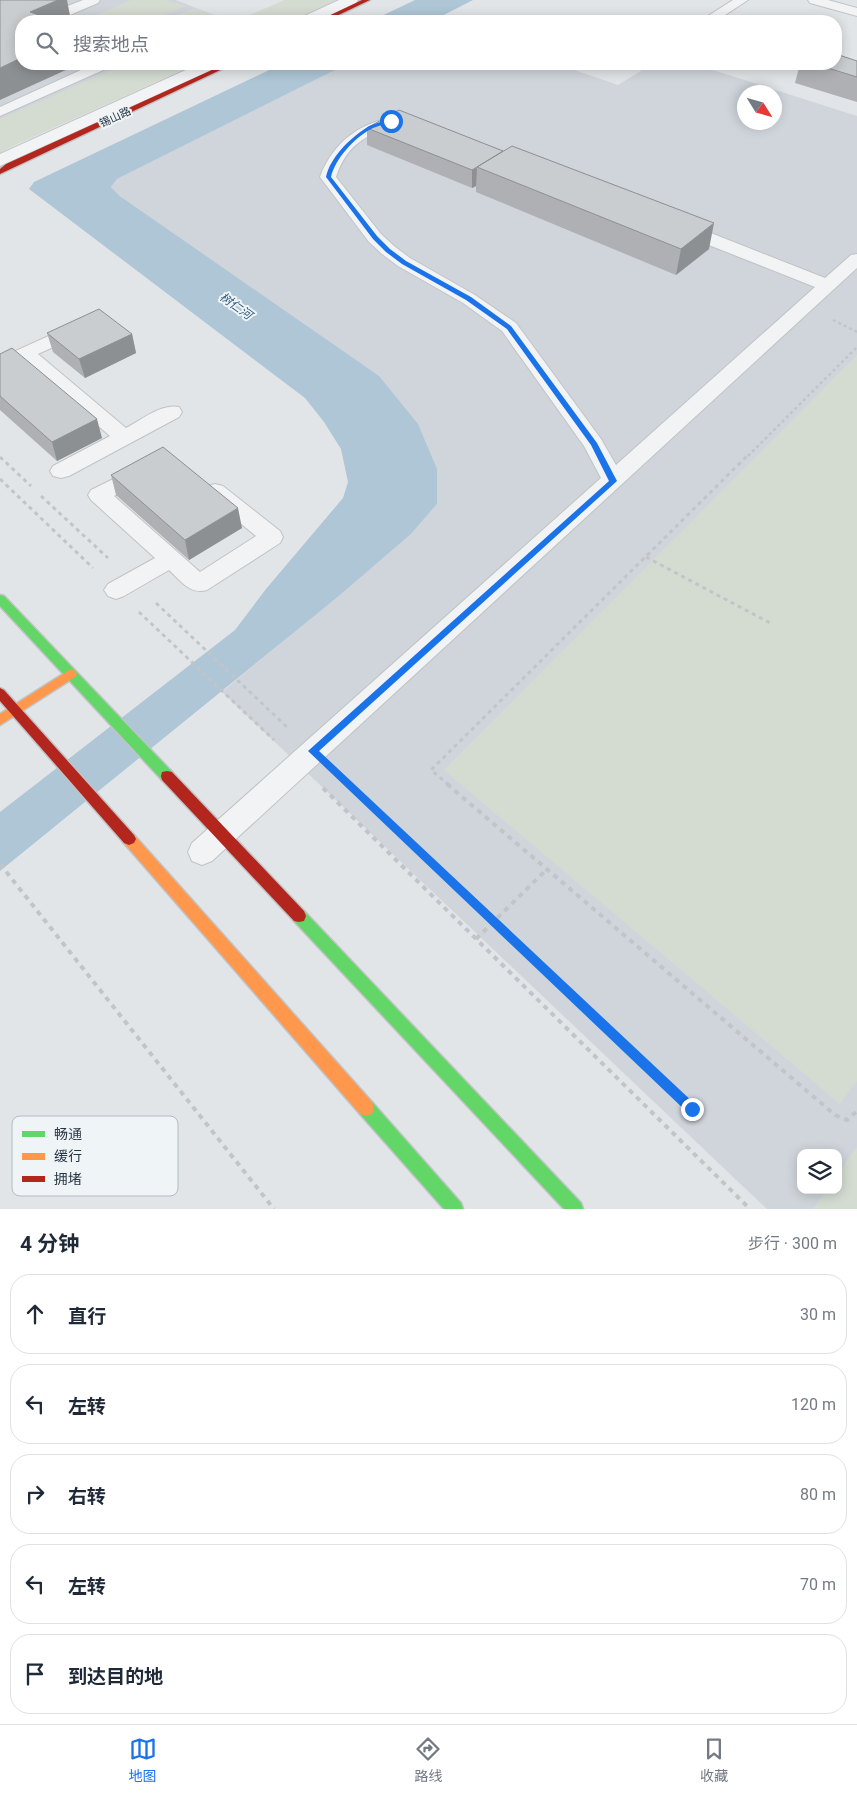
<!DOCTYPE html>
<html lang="zh">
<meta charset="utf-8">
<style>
:root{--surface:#fff;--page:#f6f6f7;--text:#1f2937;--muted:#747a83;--line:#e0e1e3;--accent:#1a73e8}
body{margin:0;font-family:Roboto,"Noto Sans SC",sans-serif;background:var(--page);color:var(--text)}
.controls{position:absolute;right:15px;bottom:15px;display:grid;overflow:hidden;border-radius:10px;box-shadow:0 2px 12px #0003}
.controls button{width:45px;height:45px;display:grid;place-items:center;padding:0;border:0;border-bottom:1px solid var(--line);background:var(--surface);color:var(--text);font:25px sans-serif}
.compass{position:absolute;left:737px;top:85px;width:45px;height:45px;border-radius:50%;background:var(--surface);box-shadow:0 2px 12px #0003;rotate:127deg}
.stop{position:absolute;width:15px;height:15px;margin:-11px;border:4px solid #1a73e8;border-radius:50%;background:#fff}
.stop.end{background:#1a73e8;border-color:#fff;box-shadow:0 1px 5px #0008}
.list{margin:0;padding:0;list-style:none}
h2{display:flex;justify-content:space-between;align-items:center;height:65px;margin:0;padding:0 20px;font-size:21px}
h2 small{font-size:16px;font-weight:400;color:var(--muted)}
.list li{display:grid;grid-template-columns:32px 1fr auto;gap:15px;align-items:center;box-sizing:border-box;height:80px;margin:0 10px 10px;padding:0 10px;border:1px solid var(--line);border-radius:20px}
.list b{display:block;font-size:19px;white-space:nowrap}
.list em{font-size:16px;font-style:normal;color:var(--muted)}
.icon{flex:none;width:28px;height:28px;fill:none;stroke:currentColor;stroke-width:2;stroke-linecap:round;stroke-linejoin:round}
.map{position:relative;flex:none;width:857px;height:1209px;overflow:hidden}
.search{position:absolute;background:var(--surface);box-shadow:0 2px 12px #0003;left:15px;right:15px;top:15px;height:55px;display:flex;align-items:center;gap:12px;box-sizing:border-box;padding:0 18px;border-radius:20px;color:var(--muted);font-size:19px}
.sheet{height:515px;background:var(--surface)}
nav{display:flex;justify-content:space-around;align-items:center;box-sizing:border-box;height:70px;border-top:1px solid var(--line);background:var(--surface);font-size:14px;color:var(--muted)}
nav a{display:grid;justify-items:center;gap:2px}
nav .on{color:var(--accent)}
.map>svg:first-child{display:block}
.built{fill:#cfd5db;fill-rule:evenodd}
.green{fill:#d4dcd2}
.water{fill:#aec6d6}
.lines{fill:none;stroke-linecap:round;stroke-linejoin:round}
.lane-casing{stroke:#c0c3c5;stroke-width:2}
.street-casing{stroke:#c0c3c5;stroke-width:2}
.fast-casing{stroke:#c0c3c5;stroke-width:3}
.slow-casing{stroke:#c0c3c5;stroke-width:3}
.jam-casing{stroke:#c0c3c5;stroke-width:3}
.path-far2{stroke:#c1c5c8;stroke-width:2.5;stroke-dasharray:3 3;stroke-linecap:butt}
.path-far1{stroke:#c1c5c8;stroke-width:3;stroke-dasharray:4 4;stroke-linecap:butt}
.path{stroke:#c1c5c8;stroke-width:4;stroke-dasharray:5 5;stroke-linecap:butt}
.lane{fill:#f2f3f4;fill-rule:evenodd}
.street{fill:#f2f3f4;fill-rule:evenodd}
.fast{fill:#63d668;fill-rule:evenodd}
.slow{fill:#ff974d;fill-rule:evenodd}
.jam{fill:#b3261e;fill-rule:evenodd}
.wall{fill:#aeb0b3}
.shaded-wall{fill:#8d9092}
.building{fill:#cacdd0;stroke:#8d9092}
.route{fill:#1a73e8}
.labels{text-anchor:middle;stroke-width:4;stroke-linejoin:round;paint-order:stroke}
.far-street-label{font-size:11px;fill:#273543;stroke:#eff4f7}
.far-water-label{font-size:12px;font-style:italic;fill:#2d597b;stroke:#eff4f7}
.key{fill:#eff4f7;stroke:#b3bbc1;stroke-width:1}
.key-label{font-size:14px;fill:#273543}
</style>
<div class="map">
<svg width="857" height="1209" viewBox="0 0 857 1209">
<rect width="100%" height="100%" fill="#e2e5e7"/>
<path class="built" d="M0,0H176L229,21H21V64H138L0,124Z
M347,64H557L618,85L652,64H694L857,116V1148L838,1175V1153H801V1190H828L815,1209H767L222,692L411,534L437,504L111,187L117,179ZM744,92H774V122H744Z"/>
<path class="green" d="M131,0H166L185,6L152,21H83Z
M284,0H337L290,21H236Z
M195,8L229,21H178L177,19L178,15Z
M126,64H196L11,147L0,154V119Z
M857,355V1081L840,1104L444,770Z
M857,1147V1209H813L827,1190H838V1173Z"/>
<path class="water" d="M415,0H473L432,21H371Z
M282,64H347L117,179L111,187L121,197L379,376L418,424L437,469V504L411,534L335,599L0,871V812L235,630L266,589L343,498L348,482L341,449L324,422L305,398L29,189L34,182Z"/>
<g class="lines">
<g class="lane-casing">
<path id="lane" d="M83,0H100L98,3L65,17H55L54,14L55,11Z
M733,0H748L716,21H700Z
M808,0H828L857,8V16L810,3Z
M94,64H112L110,67L0,116V107Z
M398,117L403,118L405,121L403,124C370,133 348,141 336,177L381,234L394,246L410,258L475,295L516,323L601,439L616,465L815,287L676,232L674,228L676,224H688L825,278L851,255L857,254V268L212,861L202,865L192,861L188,852L192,843L601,478L584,446L502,331L463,303L398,266L382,254L369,242L320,177C333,142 361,121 398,117Z
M75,324L82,326L84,330L82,334L38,354L126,428C141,420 162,403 179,407L182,412L179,417L69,476L61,478L53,476L50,471L53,466L110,436L23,361L0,371V358Z
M142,465L150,467L153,472L150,477L114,496L200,572L256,536L207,496L204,491L207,486L215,484L223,486L280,531L283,537L280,543L207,590C190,595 181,581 169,570L124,596L116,599L108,596L104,590L108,584L155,558L91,500L88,495L91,490Z"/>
</g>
<g class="street-casing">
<path id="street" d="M339,0H358L356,3L317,21H297L300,18Z
M199,64H220L218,67L0,166V154Z"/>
</g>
<g class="fast-casing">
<path id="fast" d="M0,595L4,596L172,772L173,776L172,780L167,781L162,780L0,606Z
M299,910L304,911L581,1203L583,1209H564L294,921L292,916L294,911Z
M366,1100L372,1102L461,1203L463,1209H444L360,1114L358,1108L360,1102Z"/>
</g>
<g class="slow-casing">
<path id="slow" d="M71,669L75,671L77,674L75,677L0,725V714Z
M129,833L134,835L372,1102L374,1108L372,1114L366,1116L360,1114L124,843L122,839L124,835Z"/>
</g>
<g class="jam-casing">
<path id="jam" d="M362,0H370L326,21H318Z
M225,64H233L0,174V169L6,164Z
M0,688L4,690L134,835L136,839L134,843L129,845L124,843L0,701Z
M167,771L172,772L304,911L306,916L304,921L299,922L294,921L162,780L161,776L162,772Z"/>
</g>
<path class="path-far2" d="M833,320L857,332
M748,456L857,347"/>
<path class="path-far1" d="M0,457L31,486
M0,479L93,568
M41,496L108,558
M646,557L770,623
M156,603L288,728
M139,612L274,740
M338,775L349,785
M449,785L431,770L749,454"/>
<path class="path" d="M347,784L692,1109
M447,784L835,1115L847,1120L857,1111
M323,788L750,1209
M0,864L274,1209
M476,939L547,869"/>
<use href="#lane" class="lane"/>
<use href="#street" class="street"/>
<use href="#fast" class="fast"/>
<use href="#slow" class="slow"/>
<use href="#jam" class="jam"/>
</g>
<path class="wall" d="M857,61V102L795,83L800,64H836Z
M367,128L709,249L676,275L476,192V186L472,188L367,145Z
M47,333L132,334L136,353L85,378L53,352Z
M0,354L102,438L57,461L0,410Z
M111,475L242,528L189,560L116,495Z"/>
<path class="shaded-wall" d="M58,0H67L71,21H32L30,12Z
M21,58V64H79L0,100V68Z
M477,168L476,186L472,188V170Z
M714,223L709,249L676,275L681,249Z
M132,334L136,353L85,378L79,359Z
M97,419L102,438L57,461L52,442Z
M238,508L242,528L189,560L185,540Z"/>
<path class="building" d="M0,0H58L30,12L56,21H21V58L0,68Z
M836,54L857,61V77L815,64H836Z
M399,110L503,151L472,170L367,128Z
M512,146L714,223L681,249L477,167Z
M99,309L132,334L79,359L47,333Z
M12,348L97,419L52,442L0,396V354Z
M163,447L238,508L185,540L111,475Z"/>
<path class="route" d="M389,120L393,121C387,125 378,125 371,129C354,138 335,159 331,177L377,236L390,249L406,261L471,297L511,326L597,443L617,481L319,751L696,1105L697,1109L696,1113L692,1115L688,1113L308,751L609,481L591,445L507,329L466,300L402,264L386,252L373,239L326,177C330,158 349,139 366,128C372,124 381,122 389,120Z"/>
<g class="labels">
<g class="far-street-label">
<text transform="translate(115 117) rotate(-25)" y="4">锡山路</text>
</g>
<g class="far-water-label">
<text transform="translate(236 306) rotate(36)" y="4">树仁河</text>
</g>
</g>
<rect x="12" y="1116" width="166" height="80" rx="8" class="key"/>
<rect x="22" y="1131" width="23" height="6" fill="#63d668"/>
<rect x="22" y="1153" width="23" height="7" fill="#ff974d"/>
<rect x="22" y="1176" width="23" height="6" fill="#b3261e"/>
<g class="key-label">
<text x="54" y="1139">畅通</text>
<text x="54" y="1161">缓行</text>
<text x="54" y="1184">拥堵</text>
</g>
</svg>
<div class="controls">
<button><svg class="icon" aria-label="layers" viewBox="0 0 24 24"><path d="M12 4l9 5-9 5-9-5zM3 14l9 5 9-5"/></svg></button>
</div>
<svg class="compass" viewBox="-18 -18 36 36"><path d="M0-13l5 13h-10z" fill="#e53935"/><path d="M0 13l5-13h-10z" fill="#747a83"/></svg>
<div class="stop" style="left:391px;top:121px"></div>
<div class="stop end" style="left:692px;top:1109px"></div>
<div class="search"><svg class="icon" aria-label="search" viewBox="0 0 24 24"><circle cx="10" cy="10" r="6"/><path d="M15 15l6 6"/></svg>搜索地点</div>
</div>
<section class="sheet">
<h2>4 分钟<small>步行 · 300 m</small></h2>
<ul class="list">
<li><svg class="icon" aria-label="ahead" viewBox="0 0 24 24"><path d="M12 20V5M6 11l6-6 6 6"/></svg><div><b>直行</b></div><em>30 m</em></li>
<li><svg class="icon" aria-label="left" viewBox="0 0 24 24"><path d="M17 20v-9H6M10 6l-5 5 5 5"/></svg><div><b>左转</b></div><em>120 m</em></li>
<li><svg class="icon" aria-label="right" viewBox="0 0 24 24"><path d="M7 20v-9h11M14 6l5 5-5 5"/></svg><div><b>右转</b></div><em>80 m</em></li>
<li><svg class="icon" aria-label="left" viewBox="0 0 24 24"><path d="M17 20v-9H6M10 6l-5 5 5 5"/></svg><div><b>左转</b></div><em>70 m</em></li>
<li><svg class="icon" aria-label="arrive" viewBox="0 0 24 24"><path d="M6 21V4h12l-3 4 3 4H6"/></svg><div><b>到达目的地</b></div></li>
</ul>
</section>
<nav>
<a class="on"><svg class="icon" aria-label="map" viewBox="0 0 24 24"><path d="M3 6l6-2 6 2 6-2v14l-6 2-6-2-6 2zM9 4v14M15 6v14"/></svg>地图</a>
<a><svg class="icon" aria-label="directions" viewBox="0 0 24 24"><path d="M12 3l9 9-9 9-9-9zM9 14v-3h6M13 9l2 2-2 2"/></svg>路线</a>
<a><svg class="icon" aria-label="saved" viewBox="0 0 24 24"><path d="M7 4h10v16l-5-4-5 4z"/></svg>收藏</a>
</nav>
